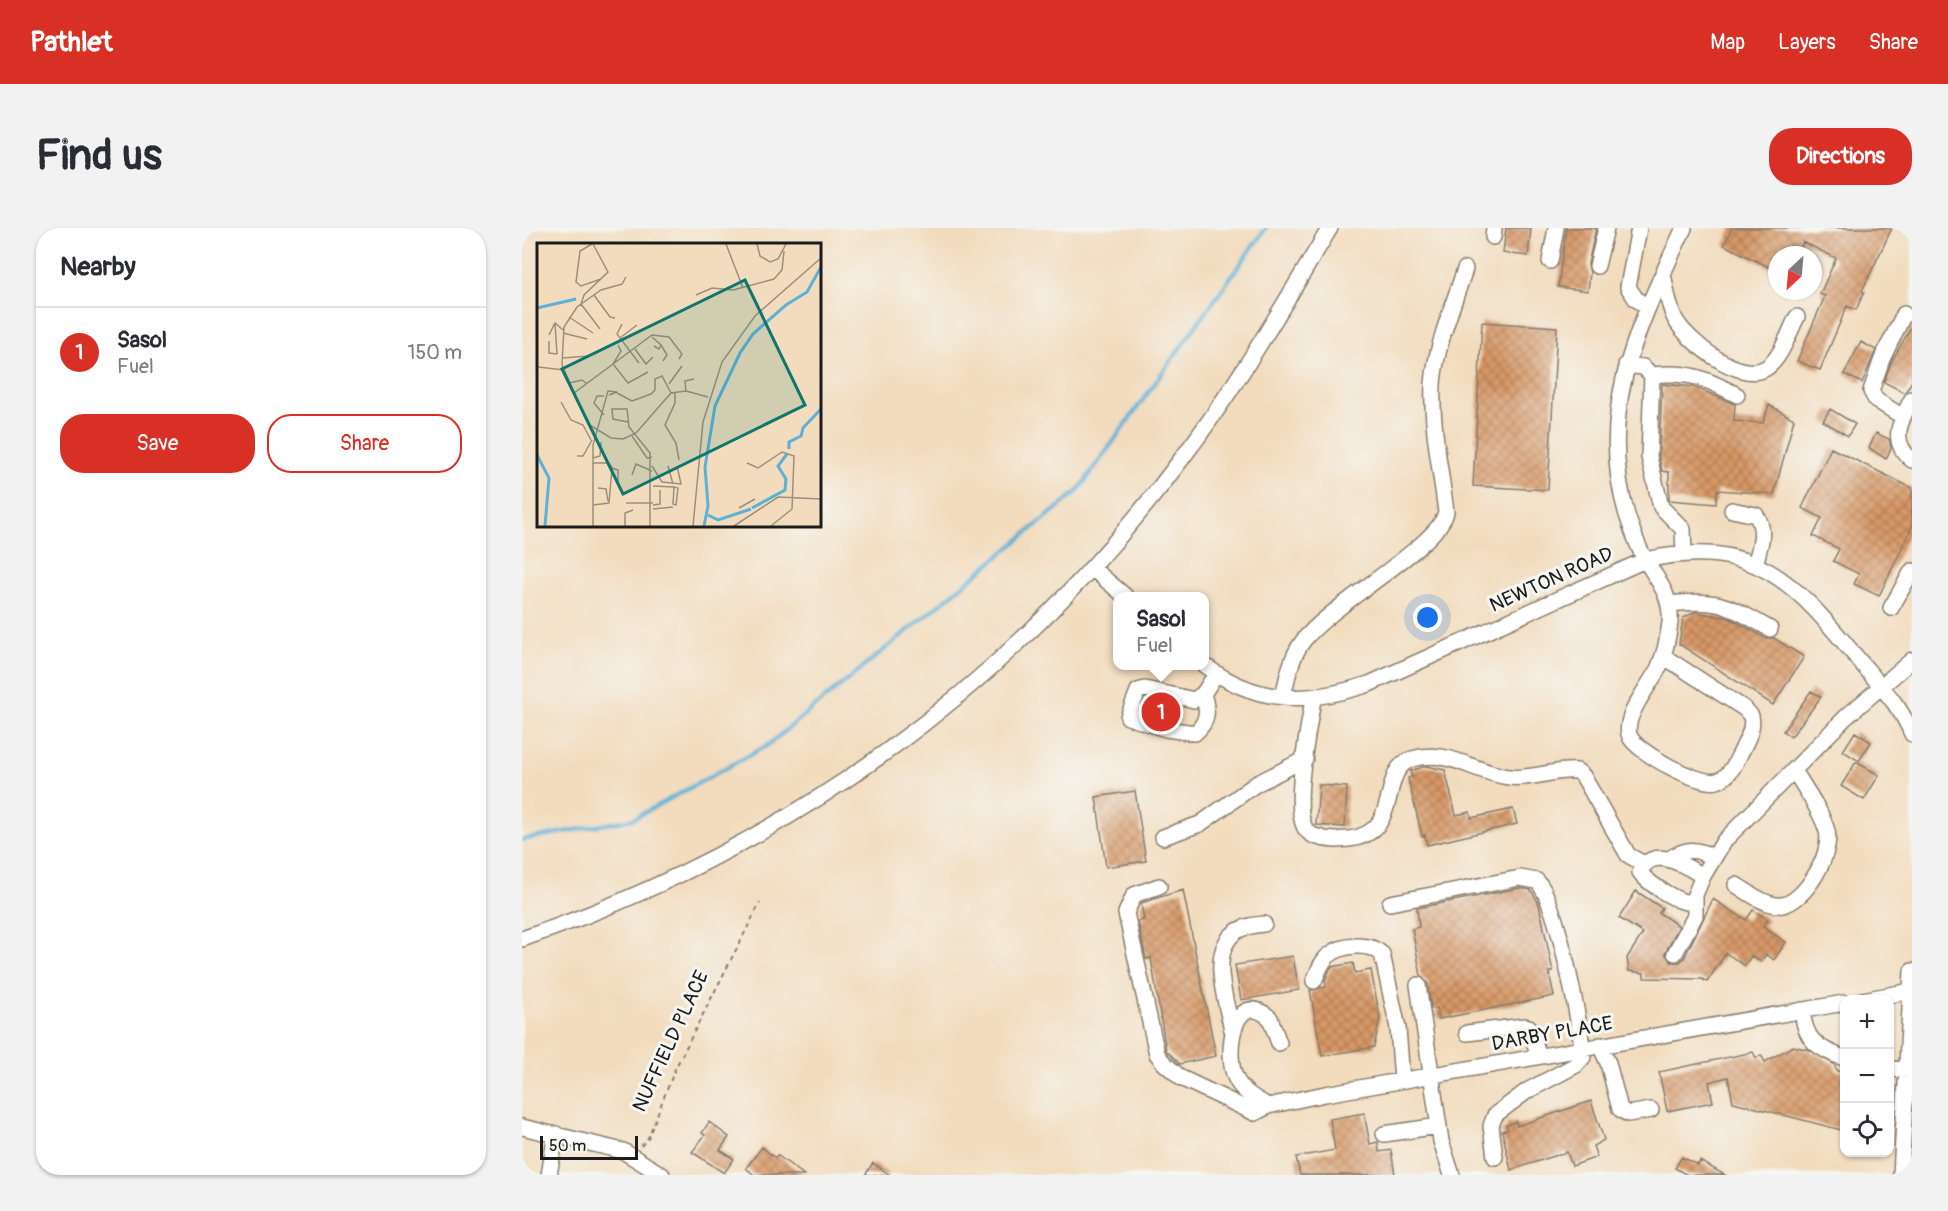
<!DOCTYPE html>
<meta charset="utf-8">
<style>
:root{--surface:#fff;--page:#f2f2f3;--text:#2b2b33;--muted:#7c7c81;--line:#e1e1e2;--accent:#d93025}
body{margin:0;font-family:Pangolin,sans-serif;background:var(--page);color:var(--text)}
.controls{position:absolute;right:18px;bottom:18px;display:grid;overflow:hidden;border-radius:12px;box-shadow:0 2px 4px #0004}
.controls button{width:54px;height:54px;display:grid;place-items:center;padding:0;border:0;border-bottom:2px solid var(--line);background:var(--surface);color:var(--text);font:30px sans-serif}
.compass{position:absolute;left:1246px;top:18px;width:54px;height:54px;border-radius:50%;background:var(--surface);box-shadow:0 2px 4px #0004;rotate:206deg}
.scale{position:absolute;left:18px;bottom:15px;width:98px;box-sizing:border-box;padding-left:6px;border:3px solid #1c1c1c;border-top:0;font-size:16px;line-height:21px;white-space:nowrap;color:#1c1c1c;-webkit-text-stroke:4px #f6f6f2;paint-order:stroke}
.you{position:absolute;left:906px;top:390px;width:21px;height:21px;margin:-15px;border:4px solid #fff;border-radius:50%;background:#1a73e8;box-shadow:0 0 0 9px #1a73e833}
.badge{display:grid;place-items:center;width:39px;height:39px;border-radius:50%;background:var(--accent);color:#fff;font-size:20px;font-weight:700}
.pin{position:absolute;translate:-50% -50%;border:3px solid #fff;box-shadow:0 2px 6px #0006}
.popup{position:absolute;left:591px;top:364px;width:96px;height:78px;box-sizing:border-box;display:grid;place-content:center;border-radius:12px;background:var(--surface);filter:drop-shadow(0 2px 4px #0005);font-size:20px;white-space:nowrap;color:var(--muted)}
.popup b{font-size:22px;color:var(--text)}
.popup::after{content:'';position:absolute;left:50%;top:100%;margin-left:-12px;border:12px solid transparent;border-top-color:var(--surface)}
.list{margin:0;padding:0;list-style:none}
h2{display:flex;justify-content:space-between;align-items:center;height:78px;margin:0;padding:0 24px;font-size:26px}
h2 small{font-size:20px;font-weight:400;color:var(--muted)}
.list li{display:grid;grid-template-columns:39px 1fr auto;gap:18px;align-items:center;box-sizing:border-box;height:90px;padding:0 24px;border-top:2px solid var(--line)}
.list b{display:block;font-size:22px;white-space:nowrap}
.list p{margin:0;font-size:20px;white-space:nowrap;color:var(--muted)}
.list em{font-size:20px;font-style:normal;color:var(--muted)}
.actions{display:flex;gap:12px;padding:18px 24px}
.actions a{flex:1;padding:14px 0;border:2px solid var(--accent);border-radius:24px;text-align:center;font-size:21px;color:var(--accent)}
.actions .main{background:var(--accent);color:#fff}
.icon{flex:none;width:33px;height:33px;fill:none;stroke:currentColor;stroke-width:2;stroke-linecap:round;stroke-linejoin:round}
.map{position:relative;flex:none;width:1390px;height:947px;overflow:hidden;border-radius:24px}
header{display:flex;align-items:center;gap:36px;box-sizing:border-box;height:84px;padding:0 30px;background:var(--accent);color:#fff}
header strong{font-size:28px}
nav{display:flex;gap:33px;margin-inline-start:auto;font-size:21px}
.intro{display:flex;align-items:center;justify-content:space-between;box-sizing:border-box;height:144px;padding:0 36px}
h1{margin:0;font-size:42px}
.button{padding:15px 27px;border-radius:24px;background:var(--accent);color:#fff;font-size:21px;font-weight:700}
main{display:flex;gap:36px;padding:0 36px}
aside{flex:1;background:var(--surface);border-radius:24px;box-shadow:0 2px 4px #0004}
.map>svg:first-child{display:block}
.lines{fill:none;stroke-linecap:round;stroke-linejoin:round}
.stream{stroke:#5bb1d7;stroke-width:4}
.building{fill:url(#building-cross-hatch)}
.minor-casing{stroke:#877c6c;stroke-width:18}
.path{stroke:#877c6c;stroke-width:2;stroke-dasharray:4.5 4.5;stroke-linecap:butt}
.minor{stroke:#fff;stroke-width:15}
.labels{text-anchor:middle;stroke-width:6;stroke-linejoin:round;paint-order:stroke}
.street-label{font-size:20px;fill:#1c1c1c;stroke:#f6f6f2}
.inset-river{fill:none;stroke:#5bb1d7;stroke-width:3}
.inset-road{fill:none;stroke:#9c8f7d;stroke-width:1.5}
.view{fill:#0f766e;fill-opacity:0.15;stroke:#0f766e;stroke-width:3}
.inset-edge{fill:none;stroke:#1c1c1c;stroke-width:3}
</style>
<header>
<strong>Pathlet</strong>
<nav><a>Map</a><a>Layers</a><a>Share</a></nav>
</header>
<div class="intro"><h1>Find us</h1><a class="button">Directions</a></div>
<main>
<aside>
<h2>Nearby<small></small></h2>
<ul class="list">
<li><span class="badge">1</span><div><b>Sasol</b><p>Fuel</p></div><em>150 m</em></li>
</ul>
<div class="actions"><a class="main">Save</a><a>Share</a></div>
</aside>
<div class="map">
<svg width="1390" height="947" viewBox="0 0 1390 947">
<defs>
<pattern id="building-cross-hatch" width="8" height="8" patternUnits="userSpaceOnUse" patternTransform="scale(1.5)"><rect width="8" height="8" fill="#d89866"/><path d="M0 0l8 8M0 8l8-8" fill="none" stroke="#ae7b53"/></pattern>
</defs>
<rect width="100%" height="100%" fill="#f6f6f2"/>
<filter id="ink" filterUnits="userSpaceOnUse"><feTurbulence type="fractalNoise" baseFrequency=".0167" numOctaves="2"/><feDisplacementMap in="SourceGraphic" scale="12" xChannelSelector="R" yChannelSelector="G"/><feConvolveMatrix kernelMatrix="1 2 1 2 8 2 1 2 1" color-interpolation-filters="sRGB"/></filter>
<filter id="wash" filterUnits="userSpaceOnUse"><feTurbulence type="fractalNoise" baseFrequency=".008" numOctaves="4" result="noise"/><feDisplacementMap in="SourceGraphic" scale="24" xChannelSelector="R" yChannelSelector="G"/><feGaussianBlur stdDeviation="1.35" result="paint"/><feColorMatrix in="noise" values="0 0 0 0 0 0 0 0 0 0 0 0 0 0 0 0 0 1.4 0 .05"/><feComposite in="paint" operator="in"/></filter>
<g filter="url(#wash)">
<rect width="100%" height="100%" fill="#f2dcbd"/>
<g class="lines">
<path class="stream" d="M0,612L111,591L246,517L555,264L744,0"/>
</g>
<g id="blocks">
<path class="building" d="M984,0H1009L1006,28L981,25Z
M1044,0H1074L1066,36L1068,45L1066,63L1036,59Z
M1210,0H1370L1340,63L1342,64L1334,82L1325,78L1298,142L1275,133L1303,68L1298,66L1314,30L1281,14L1275,27H1255V43L1202,17Z
M960,94L1035,99L1026,262L951,258Z
M1390,97V153L1383,165L1362,154L1369,135Z
M1339,114L1354,122L1340,155L1322,146Z
M1140,156L1172,159L1213,176L1212,193L1241,195L1247,177L1272,191L1252,266L1195,262L1194,276L1147,272V244L1140,243L1137,228Z
M1308,181L1333,196L1326,208L1301,193Z
M1354,205L1367,211L1369,220L1364,231L1347,220Z
M1309,220L1390,260V299L1357,368L1332,356L1337,346L1311,333L1317,321L1291,308L1300,290L1280,280Z
M1173,384L1207,390L1243,410H1252L1282,429L1251,477L1157,416L1161,390Z
M1289,463L1299,469L1269,509L1261,503Z
M1333,504L1349,514L1337,533L1321,523Z
M1334,534L1357,547L1342,572L1319,558Z
M904,538L923,542L934,587L948,584L949,590L991,581L995,596L905,617L903,607L900,608L886,550L890,549L888,543Z
M797,557L825,559L823,599L794,597Z
M613,563L624,633L584,639L574,569Z
M998,660L1009,662L1017,676L1031,744H1027L1032,768L917,791L915,780L909,781L906,756L899,748L890,701L897,699L895,680Z
M661,662L694,828L658,836L644,822L629,730L624,731L616,693L622,692L619,675Z
M1114,663L1140,680L1137,685L1157,698L1143,725L1149,734H1158L1162,730L1191,671L1224,692L1231,682L1246,692L1241,699L1264,714L1252,732L1244,726L1239,734L1229,728L1223,738L1204,725L1185,754L1180,751L1122,750V745L1107,743L1105,730L1121,705L1097,690Z
M771,728L777,762L719,772L713,737Z
M831,735L833,745L849,742L858,790L852,819L800,828L788,762L804,759L803,752L809,739Z
M1271,818L1287,822L1312,836L1315,843L1323,844V903L1211,874L1206,849L1187,854L1191,874L1145,883L1137,844L1231,824L1234,830L1239,827L1243,834Z
M1069,873L1082,912L1071,918L1075,929L1050,938L1045,924L989,942L980,903L986,901L984,897L994,894L995,898Z
M842,885L848,916L856,914L857,924L869,922L873,947H778L774,929L813,922L808,891Z
M187,894L207,909L198,922L212,931L202,945L170,924L183,907L180,905Z
M240,919L253,930L255,927L282,947H232L224,940Z
M1160,929L1176,937L1178,933L1203,947H1165L1153,940Z
M351,935L368,947H343Z"/>
</g>
</g>
<g filter="url(#ink)">
<use href="#blocks" fill-opacity="0" stroke="#877c6c" stroke-width="1.5"/>
<g class="lines">
<g class="minor-casing">
<path id="minor" d="M1117,0L1106,59L1114,71L1125,79
M971,9L972,0
M1028,33L1034,0
M1075,38L1084,0
M1141,46C1144,60 1146,77 1153,91C1165,113 1218,156 1244,140C1259,131 1267,104 1275,89
M1104,137L1121,139L1130,147L1127,229L1139,279L1161,301L1162,325
M1130,147C1167,143 1183,150 1215,167
M1390,171C1378,193 1367,214 1390,232
M1381,189L1354,172L1349,163L1360,131L1382,86
M1210,282L1234,287C1245,302 1237,321 1233,337
M571,341L603,368
M1147,376C1197,370 1205,377 1248,401
M1369,380L1390,343
M1141,428L1223,481L1229,488C1232,501 1225,511 1220,522C1214,534 1208,549 1195,553C1178,558 1116,525 1108,509C1099,490 1129,456 1137,439C1143,425 1146,410 1148,395C1150,369 1137,354 1124,333C1116,320 1110,302 1105,287C1073,180 1118,95 1162,0
M682,437C736,477 786,476 847,456L1123,332C1233,308 1272,354 1336,431C1355,454 1379,478 1390,506
M681,466C686,482 687,493 673,505L644,501L606,489L616,463L623,461L672,472L681,466L694,446
M761,469C765,450 769,429 781,413C808,377 918,317 924,284C919,242 909,199 911,156C914,117 931,78 943,41
M791,471C787,499 771,574 782,598C784,603 790,608 796,609C806,613 816,612 827,611C882,605 855,542 890,531C926,520 953,545 987,549C1010,552 1032,541 1055,543L1061,548L1106,627L1122,636
M641,609L678,596L734,556L783,531
M1147,631C1164,620 1173,620 1191,629
M1181,648C1164,638 1130,616 1118,644C1124,654 1160,678 1170,674L1181,648L1202,613L1324,489L1390,432
M1214,657C1226,664 1245,679 1260,677C1283,674 1311,625 1305,603C1299,582 1283,561 1272,542
M637,658L612,667L604,685L635,826L642,835L659,850L733,885L746,878L803,866L1322,775
M868,675L998,650L1015,653C1036,674 1058,796 1061,829L1054,837L1005,863L973,887L969,898L973,929
M0,711C267,620 489,459 658,233C714,160 760,79 808,0
M1153,725L1173,688V670
M792,753C796,744 799,734 806,728C820,716 847,714 860,726L876,800L880,852
M896,757L919,913L930,947
M1340,772L1389,763
M1280,782C1283,812 1294,820 1322,830
M710,802C705,775 685,723 715,703C723,698 733,697 742,696
M945,805L1002,798L1007,799L1017,828
M1078,817L1086,835L1098,881L1106,886L1129,882
M1368,841L1385,842
M746,878C734,871 720,864 714,851C702,827 711,758 748,790L757,815
M0,899L101,923L140,947
M862,906L917,898
M27,947L34,906
M1379,947L1390,743"/>
</g>
<path class="path" d="M119,918L126,910L153,841L238,675"/>
<use href="#minor" class="minor"/>
</g>
</g>
<g class="labels">
<g class="street-label">
<text transform="translate(1029 351) rotate(-24)" y="7">NEWTON ROAD</text>
<text transform="translate(1030 805) rotate(-10)" y="7">DARBY PLACE</text>
<text transform="translate(148 813) rotate(-65)" y="7">NUFFIELD PLACE</text>
</g>
</g>
<g transform="translate(15 15)">
<rect width="284" height="284" fill="#f2dcbd"/>
<path class="inset-river" d="M0,65L39,56M252,206V199L264,193L266,185L284,166M0,212L12,235L8,283M215,265L248,247L249,236L241,223L250,211M171,272L181,277L214,266M167,283L171,263L168,224L178,163L203,110L216,91L249,62L270,49L284,24"/>
<path class="inset-road" d="M55,1L43,8L39,39L44,43L64,36M56,1L71,29L47,52L44,61L63,86M189,1L206,45M220,1L223,13L233,19L241,16L249,1M89,34L85,41L64,47L40,64L27,84L25,122L51,181L74,195L86,196L99,190L134,150L149,148L171,154M57,52L73,74L78,75M159,52L175,45L196,47L237,36L245,27L247,8M32,74L56,90M18,80L20,111M85,81L80,91L102,120M26,90L50,96M12,92L18,80L26,87M115,94L124,102L122,106L117,103M83,95L100,82M12,98V110L20,111M81,102L84,108L76,121L91,140L111,129M124,102L130,112L126,118M98,106L109,121L116,114M25,115L52,113M1,124L27,127M32,140L45,137L50,141M132,141L145,123M149,148L148,138L157,136M138,149V160L128,182L139,200L142,217M37,150L115,92L132,94L145,111L142,116M80,150L95,158L114,151L118,147V136L125,133L134,150M24,159L34,177L46,182L54,197M67,172L57,160L60,153H67M91,179L76,176L75,166H90L92,184L113,210V283M95,193L110,215L115,214M40,213H46L55,197M56,215L63,213L64,199M56,220H72L75,225L72,260L56,262M210,220L221,225L245,209L257,213L255,266L234,283M115,223L125,239L144,241L140,223M131,223L136,241M75,225L81,227V239M95,232L99,221L115,228M116,243L137,244M137,244L141,245L139,262L136,261ZM61,245L69,246L71,258M89,260H116M116,262L123,261V247M202,265L218,256M116,266L136,264M56,283V202L71,148L80,149L72,152M88,283V270L96,267M156,283L166,179L185,119L218,73L284,15M197,283L241,254L284,256"/>
<path class="view" d="M208,37L268,162L86,251L25,126Z"/>
<rect width="284" height="284" class="inset-edge"/>
</g>
</svg>
<div class="controls">
<button>+</button>
<button>−</button>
<button><svg class="icon" aria-label="locate" viewBox="0 0 24 24"><circle cx="12" cy="12" r="6"/><path d="M12 2v4M12 18v4M2 12h4M18 12h4"/></svg></button>
</div>
<svg class="compass" viewBox="-18 -18 36 36"><path d="M0-13l5 13h-10z" fill="#e53935"/><path d="M0 13l5-13h-10z" fill="#7c7c81"/></svg>
<div class="scale">50 m</div>
<div class="you"></div>
<div class="pin badge" style="left:639px;top:484px">1</div>
<div class="popup"><b>Sasol</b>Fuel</div>
</div>
</main>
